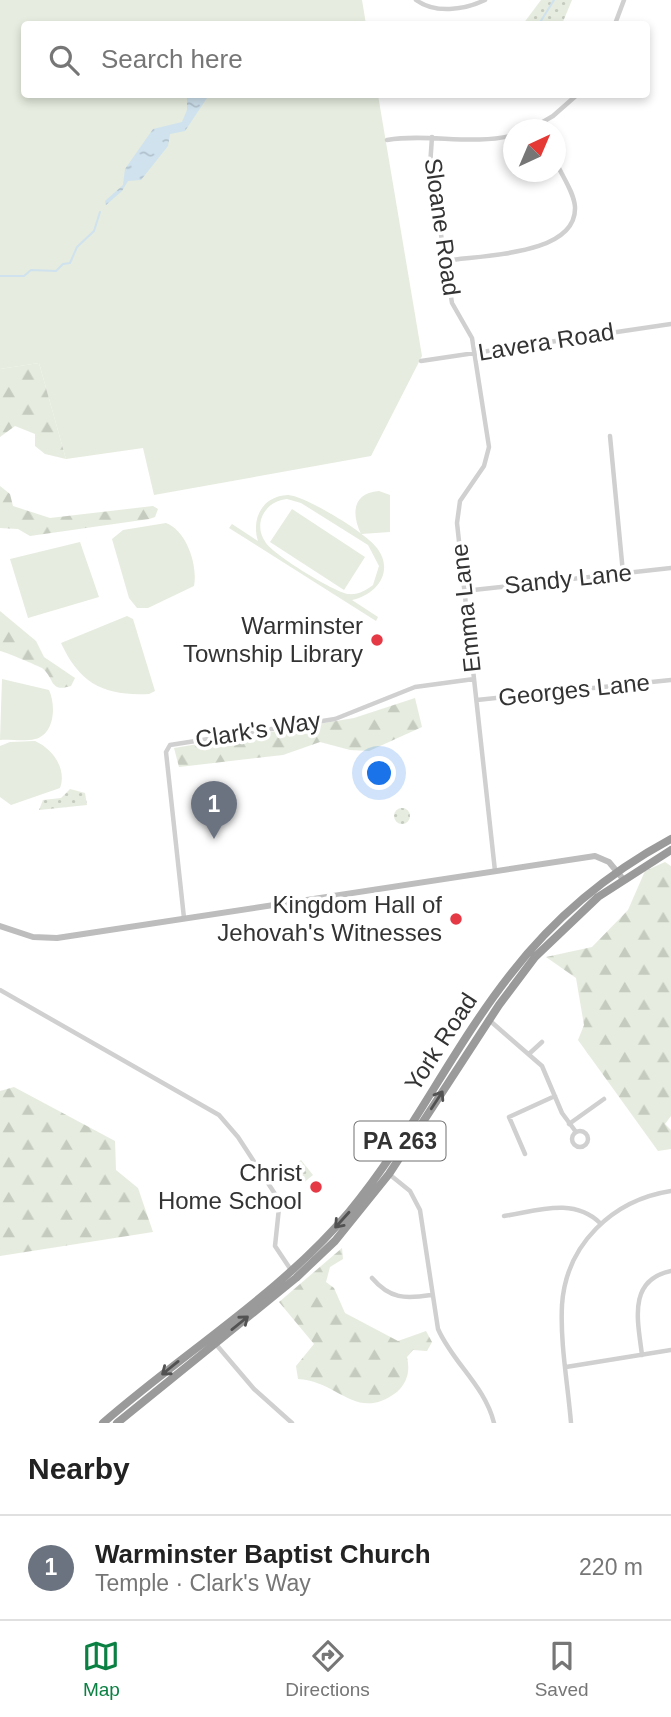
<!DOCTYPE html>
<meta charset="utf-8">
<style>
:root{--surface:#fff;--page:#f6f6f6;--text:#222;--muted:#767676;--line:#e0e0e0;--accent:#0b8043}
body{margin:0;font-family:Arial,sans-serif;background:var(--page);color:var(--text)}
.compass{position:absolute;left:503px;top:119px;width:63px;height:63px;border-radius:50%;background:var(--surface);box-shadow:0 4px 10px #0003;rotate:44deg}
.you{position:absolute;left:380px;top:774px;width:24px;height:24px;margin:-18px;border:5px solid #fff;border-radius:50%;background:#1a73e8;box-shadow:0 0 0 10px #1a73e833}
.badge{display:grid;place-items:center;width:46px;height:46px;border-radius:50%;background:var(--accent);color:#fff;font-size:23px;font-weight:700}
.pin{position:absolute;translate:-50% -58px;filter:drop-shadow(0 2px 4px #0008)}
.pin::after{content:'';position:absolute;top:37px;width:24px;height:21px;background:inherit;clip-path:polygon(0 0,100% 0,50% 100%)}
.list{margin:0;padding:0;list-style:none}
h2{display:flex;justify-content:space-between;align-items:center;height:91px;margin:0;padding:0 28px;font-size:30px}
h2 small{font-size:23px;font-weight:400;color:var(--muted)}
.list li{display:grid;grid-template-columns:46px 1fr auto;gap:21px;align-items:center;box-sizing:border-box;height:105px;padding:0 28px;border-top:2px solid var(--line)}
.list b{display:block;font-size:26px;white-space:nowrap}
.list p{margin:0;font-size:23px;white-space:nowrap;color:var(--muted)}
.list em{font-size:23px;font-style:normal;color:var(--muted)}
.icon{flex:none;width:38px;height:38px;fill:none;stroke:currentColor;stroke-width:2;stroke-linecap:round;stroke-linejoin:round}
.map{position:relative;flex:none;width:671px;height:1423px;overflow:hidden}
.search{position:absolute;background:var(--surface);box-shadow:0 4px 10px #0003;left:21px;right:21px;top:21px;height:77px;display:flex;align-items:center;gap:18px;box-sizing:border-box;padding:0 24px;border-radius:7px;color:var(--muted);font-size:26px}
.sheet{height:196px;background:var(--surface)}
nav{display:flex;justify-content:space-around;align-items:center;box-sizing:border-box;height:98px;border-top:2px solid var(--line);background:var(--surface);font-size:19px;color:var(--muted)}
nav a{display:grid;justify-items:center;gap:4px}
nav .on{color:var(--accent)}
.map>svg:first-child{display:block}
.green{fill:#e6ecdf;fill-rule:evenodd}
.forest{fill:url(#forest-firs)}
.park{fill:url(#park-dots)}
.water{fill:url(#water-ripples)}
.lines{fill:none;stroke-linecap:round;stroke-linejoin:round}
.stream{stroke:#cfe2ee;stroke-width:2}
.street{stroke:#d0d0d0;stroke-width:4.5}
.secondary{stroke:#bdbdbd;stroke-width:6}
.highway{stroke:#9a9a9a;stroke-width:8}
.oneway{stroke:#525252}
.poi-dot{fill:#e63946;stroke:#fff;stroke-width:2.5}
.labels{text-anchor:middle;stroke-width:7;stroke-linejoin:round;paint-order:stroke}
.shield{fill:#fff;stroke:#707070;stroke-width:2}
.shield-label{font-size:23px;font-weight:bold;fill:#333}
.street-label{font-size:24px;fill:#333;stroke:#fff}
.poi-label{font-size:24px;fill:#333;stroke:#fff;text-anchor:end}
</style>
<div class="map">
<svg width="671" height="1423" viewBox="0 0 671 1423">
<defs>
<pattern id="forest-firs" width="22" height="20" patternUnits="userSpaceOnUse" patternTransform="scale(1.75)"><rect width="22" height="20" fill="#e6ecdf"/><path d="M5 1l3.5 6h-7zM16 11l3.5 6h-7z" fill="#c6cbc0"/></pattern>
<pattern id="park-dots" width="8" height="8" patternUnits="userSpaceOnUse" patternTransform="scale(1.75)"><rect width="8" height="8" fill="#e6ecdf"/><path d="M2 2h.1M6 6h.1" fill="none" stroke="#c6cbc0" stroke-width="1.8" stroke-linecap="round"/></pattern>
<pattern id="water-ripples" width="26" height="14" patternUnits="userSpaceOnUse" patternTransform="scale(1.75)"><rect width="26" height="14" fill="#cfe2ee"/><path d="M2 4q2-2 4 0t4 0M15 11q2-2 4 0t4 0" fill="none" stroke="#b2c2cd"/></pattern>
</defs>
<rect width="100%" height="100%" fill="#fff"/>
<path class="green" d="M0,0H362L366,24H24V94L378,95L422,356L371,456L154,495L143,448L66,459L39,363L0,369Z
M379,491L390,495V532L361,534C351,513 353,493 379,491Z
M288,495C306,496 366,533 377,548C395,572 376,595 352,600L378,617L376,621L229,528L232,524L258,541C251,519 262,496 288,495ZM287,499L301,503L368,545L379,566L373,585C365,591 358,595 348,594C334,592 274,555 266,543C252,524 265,501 287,499Z
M292,509L365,557L344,590L270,542Z
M166,523C187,531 198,566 194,586L148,608H137L129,598L112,539L123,530Z
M80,542L99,597L28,618L10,559Z
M127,616L133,619L155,691L149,694C104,696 80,684 61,643Z
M2,679L49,690C56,705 55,734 35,739C25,742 10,739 0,740Z
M35,741C53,749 67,769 60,788L11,805L0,797V746L10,742Z"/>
<path class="forest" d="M39,363L66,459L45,454L35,446V434L15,426L0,437V369Z
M0,486L10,494L13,506L50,518L153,506L158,509L155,517L149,519L30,536L18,529L0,528Z
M0,611L36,641L44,657L75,678L71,686C49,693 55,678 42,668C38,666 6,652 0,651Z
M415,698L422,727L369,751L350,750L320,742L283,755L179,767L174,748L354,718Z
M665,862L671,866V1116L665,1124L671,1130V1149L658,1151L578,1040L584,1025L576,978L546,957L592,947L628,910L645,871Z
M14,1087L115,1141L116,1170L138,1188L153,1232L0,1256V1091Z
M342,1248L343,1259L330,1267L326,1282L334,1288L345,1313L398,1341L426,1331L432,1342L427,1351L413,1350L407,1357C410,1370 408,1382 397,1392C356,1423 339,1381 298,1379L296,1366L314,1344L279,1302Z"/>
<path class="park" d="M541,0H572L562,24H523Z
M70,789L85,793L87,805L39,810L43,800L61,798Z
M394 816a8 8 0 1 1 16 0a8 8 0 1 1-16 0Z
M301,1160L313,1175L302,1184L291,1169Z"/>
<path class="water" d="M187,95H209L185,131L170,134L168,146L141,180L128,181L122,191L106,205L105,201L123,185L125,169L153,129L182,122L187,110Z"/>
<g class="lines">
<path class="stream" d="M539,24L554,0
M0,276H24L31,270L56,271L63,264L70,263L77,247L94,231L100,212"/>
<path class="street" d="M416,0C435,14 464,10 485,0
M615,24L624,0
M529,130L553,116L578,94
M432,137L430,166L452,303L472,338L489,447L484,466L460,501L457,523L495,871
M387,140C429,133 472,146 514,135
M445,261C480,255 577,256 575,207C574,192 562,176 556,162
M421,361L671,324
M610,436L623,573
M464,591L671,568
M477,700L671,680
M184,918L166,752L170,745L335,719L415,687L474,679
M0,990L219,1115L238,1137L277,1197L279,1208L275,1246L291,1270
M488,1019L542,1066L562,1113L576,1132
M530,1053L542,1042
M569,1124L604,1099
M572 1139a8 8 0 1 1 16 0a8 8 0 1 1-16 0Z
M525,1154L509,1117L555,1096
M389,1174L410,1191L420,1210L438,1329C453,1363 485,1386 494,1423
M504,1216C537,1211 573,1197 600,1223
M372,1278C390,1299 405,1299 431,1295
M214,1342L254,1389L292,1423
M642,1355C638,1322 627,1280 671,1271
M566,1367L671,1350
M571,1423C568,1385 560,1344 562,1305C566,1244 613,1200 671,1191"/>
<path class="secondary" d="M0,926L33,937L57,938L595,856L609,862L623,879"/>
<path class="highway" d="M103,1423C183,1353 281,1293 349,1212C410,1139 451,1050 510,975C553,919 608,873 671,839
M117,1423L296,1278L335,1241L389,1174L499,1005L535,957L598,897L671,850"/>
</g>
<defs><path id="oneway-shaft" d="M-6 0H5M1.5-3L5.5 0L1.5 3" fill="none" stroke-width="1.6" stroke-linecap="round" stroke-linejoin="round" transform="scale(1.75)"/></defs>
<g class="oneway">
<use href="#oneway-shaft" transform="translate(437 1100) rotate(-57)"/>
<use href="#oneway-shaft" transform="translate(342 1220) rotate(132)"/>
<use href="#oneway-shaft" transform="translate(240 1323) rotate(-39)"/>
<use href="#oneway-shaft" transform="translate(170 1368) rotate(141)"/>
</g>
<g class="poi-dot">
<circle cx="377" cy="640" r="7"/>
<circle cx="456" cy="919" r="7"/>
<circle cx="316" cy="1187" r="7"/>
</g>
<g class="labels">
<rect class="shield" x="354.5" y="1121.5" width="91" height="39" rx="5"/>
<g class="shield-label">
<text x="400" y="1149">PA 263</text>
</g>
<g class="street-label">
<text transform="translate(442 227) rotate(82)" y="8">Sloane Road</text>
<text transform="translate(546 342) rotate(-9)" y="8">Lavera Road</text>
<text transform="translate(568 579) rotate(-6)" y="8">Sandy Lane</text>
<text transform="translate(466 608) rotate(-96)" y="8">Emma Lane</text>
<text transform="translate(574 690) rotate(-6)" y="8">Georges Lane</text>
<text transform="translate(258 730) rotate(-9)" y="8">Clark's Way</text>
<text transform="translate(441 1042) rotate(-57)" y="8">York Road</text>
</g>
<g class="poi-label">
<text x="363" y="634">Warminster<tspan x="363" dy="28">Township Library</tspan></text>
<text x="442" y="913">Kingdom Hall of<tspan x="442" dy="28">Jehovah's Witnesses</tspan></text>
<text x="302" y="1181">Christ<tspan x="302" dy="28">Home School</tspan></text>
</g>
</g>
</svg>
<svg class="compass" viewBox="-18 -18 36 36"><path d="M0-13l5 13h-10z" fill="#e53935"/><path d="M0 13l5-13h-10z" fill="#767676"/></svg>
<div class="you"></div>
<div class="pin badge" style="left:214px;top:839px;background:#6b7280">1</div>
<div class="search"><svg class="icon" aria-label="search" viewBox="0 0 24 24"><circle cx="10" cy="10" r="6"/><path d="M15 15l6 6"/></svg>Search here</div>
</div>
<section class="sheet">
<h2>Nearby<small></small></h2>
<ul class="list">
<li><span class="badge" style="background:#6b7280">1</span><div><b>Warminster Baptist Church</b><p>Temple · Clark's Way</p></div><em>220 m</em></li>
</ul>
</section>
<nav>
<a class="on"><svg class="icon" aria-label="map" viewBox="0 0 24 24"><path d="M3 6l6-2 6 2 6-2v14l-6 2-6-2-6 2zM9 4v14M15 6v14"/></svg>Map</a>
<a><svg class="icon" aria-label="directions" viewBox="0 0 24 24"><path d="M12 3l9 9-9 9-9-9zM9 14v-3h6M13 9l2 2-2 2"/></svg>Directions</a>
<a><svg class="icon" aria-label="saved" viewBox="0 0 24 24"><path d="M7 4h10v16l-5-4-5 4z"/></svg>Saved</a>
</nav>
